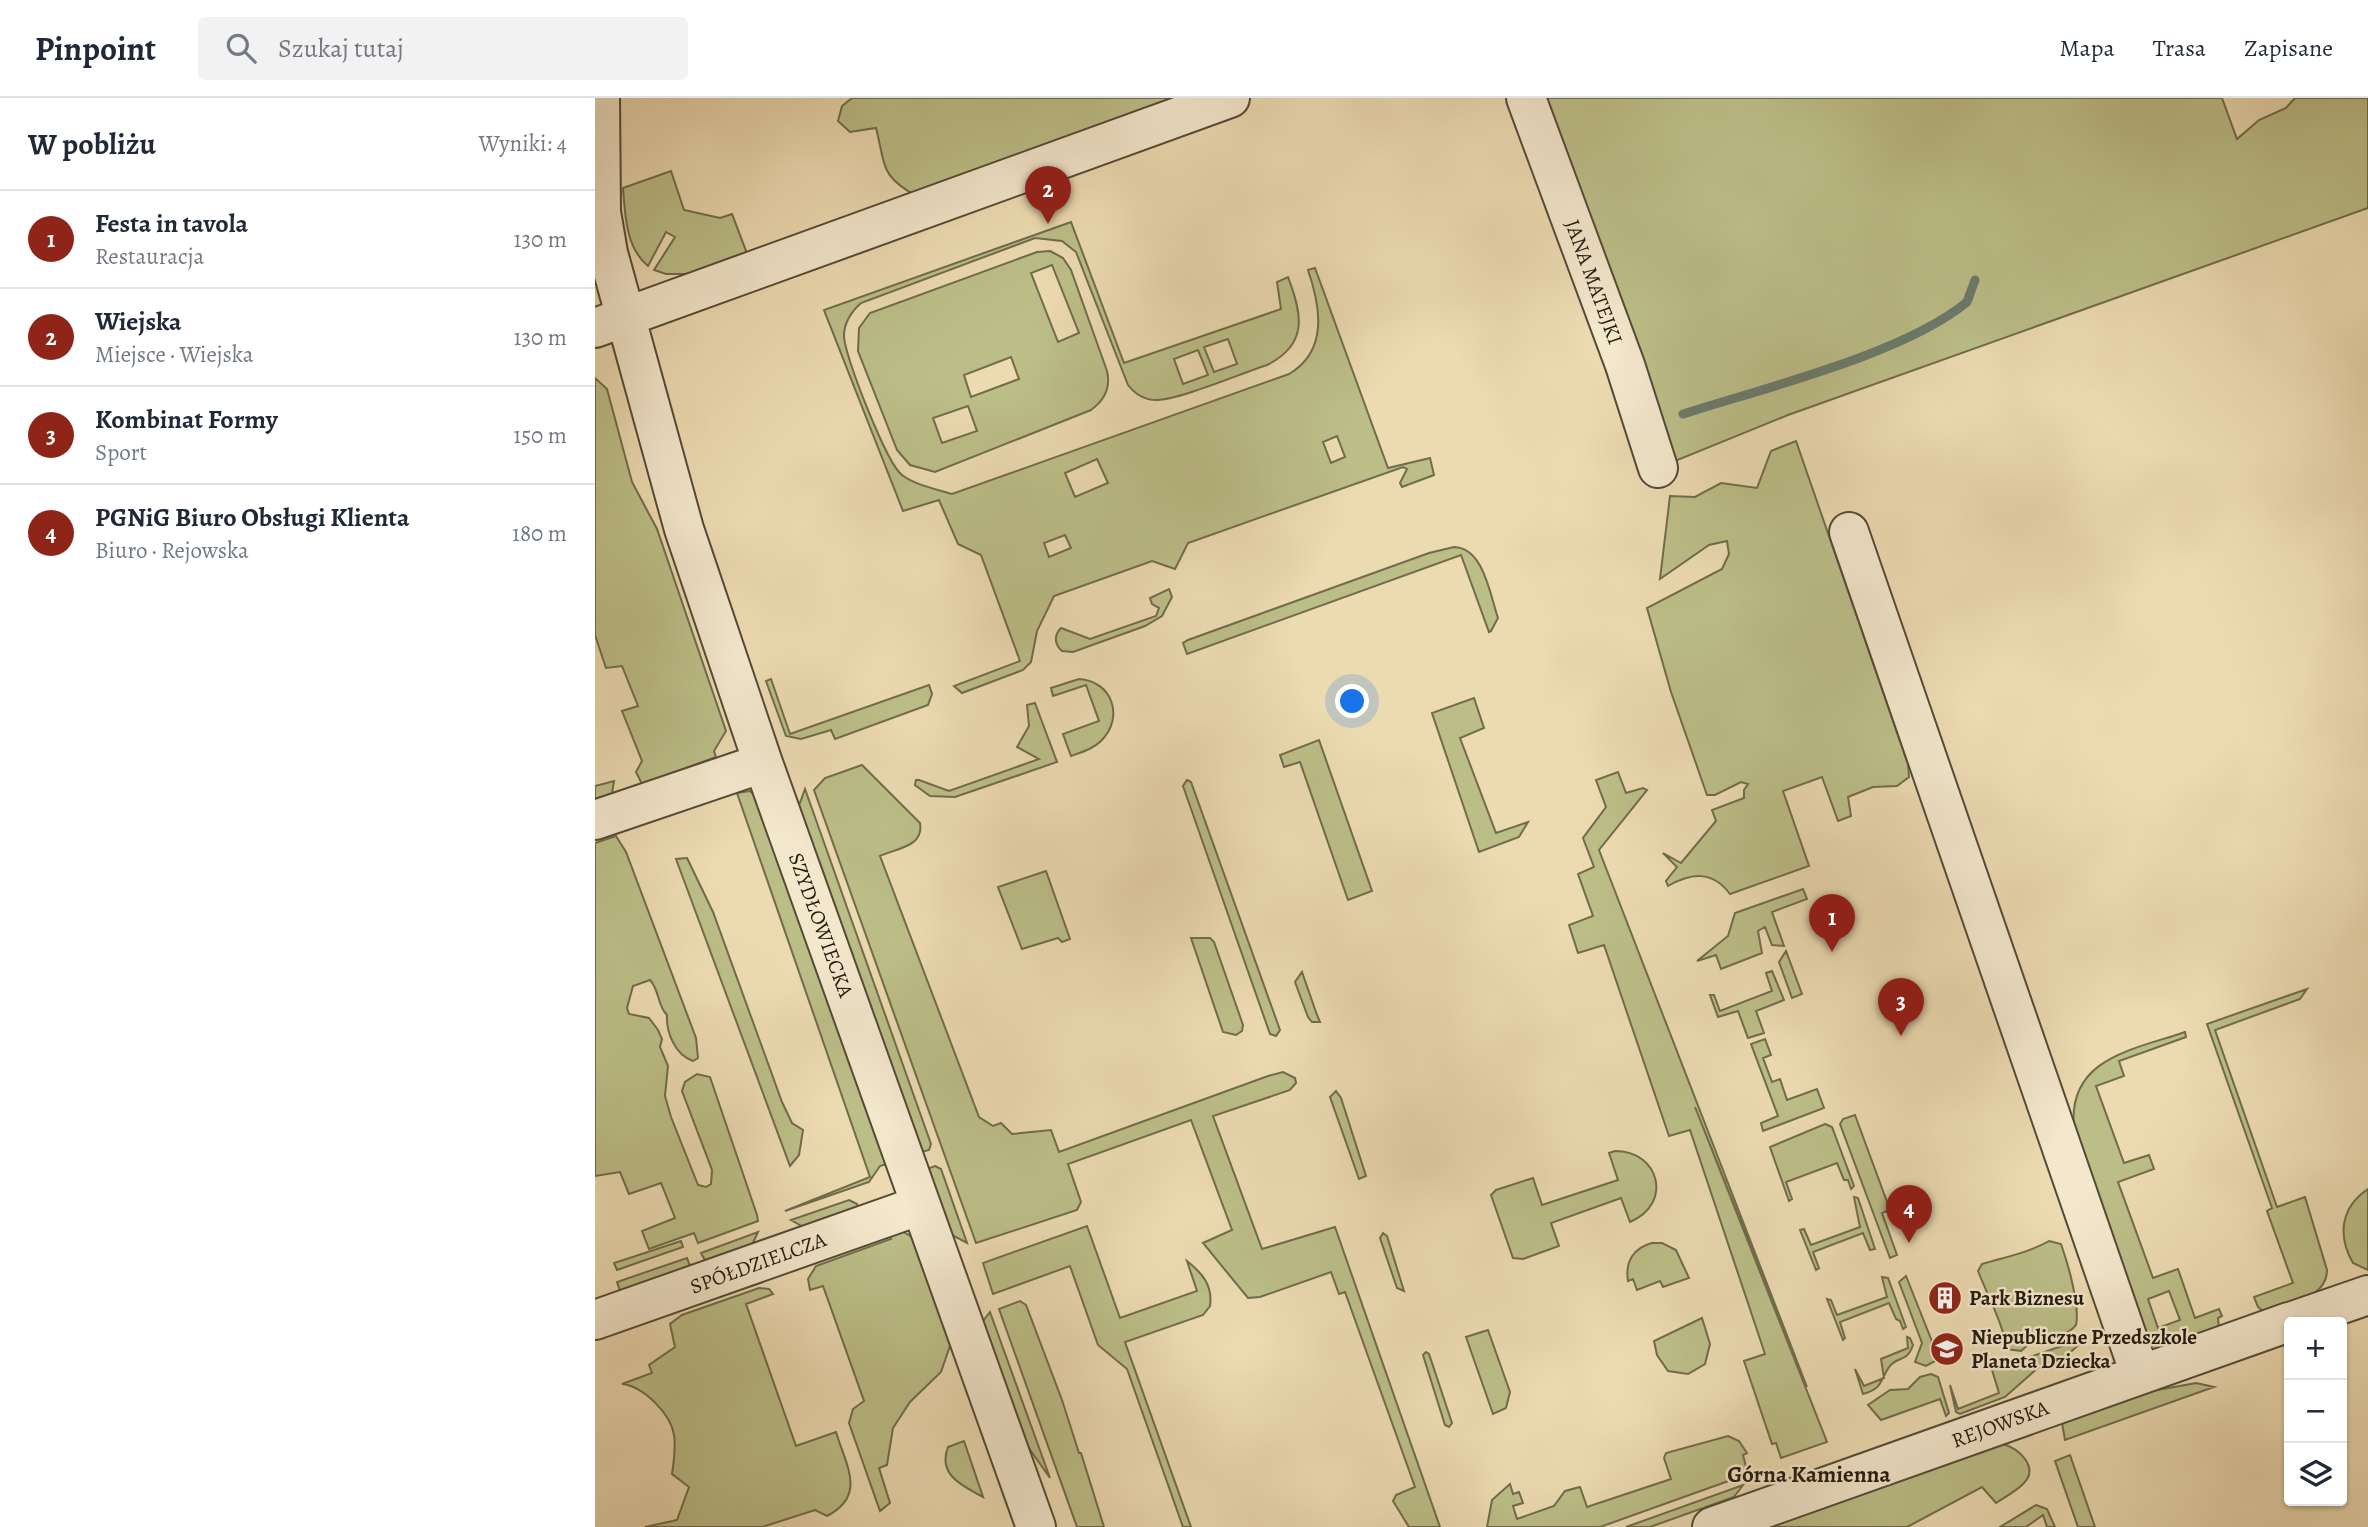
<!DOCTYPE html>
<html lang="pl">
<meta charset="utf-8">
<style>
:root{--surface:#fff;--page:#f2f2f3;--text:#1f2937;--muted:#747a83;--line:#e0e1e3;--accent:#8f2418}
body{margin:0;font-family:Alegreya,serif;background:var(--page);color:var(--text)}
.controls{position:absolute;right:21px;bottom:21px;display:grid;overflow:hidden;border-radius:7px;box-shadow:0 2px 5px #0004}
.controls button{width:63px;height:63px;display:grid;place-items:center;padding:0;border:0;border-bottom:2px solid var(--line);background:var(--surface);color:var(--text);font:35px sans-serif}
.you{position:absolute;left:758px;top:604px;width:24px;height:24px;margin:-18px;border:5px solid #fff;border-radius:50%;background:#1a73e8;box-shadow:0 0 0 10px #1a73e833}
.badge{display:grid;place-items:center;width:46px;height:46px;border-radius:50%;background:var(--accent);color:#fff;font-size:23px;font-weight:700}
.pin{position:absolute;translate:-50% -58px;filter:drop-shadow(0 2px 4px #0008)}
.pin::after{content:'';position:absolute;top:37px;width:24px;height:21px;background:inherit;clip-path:polygon(0 0,100% 0,50% 100%)}
.list{margin:0;padding:0;list-style:none}
h2{display:flex;justify-content:space-between;align-items:center;height:91px;margin:0;padding:0 28px;font-size:30px}
h2 small{font-size:23px;font-weight:400;color:var(--muted)}
.list li{display:grid;grid-template-columns:46px 1fr auto;gap:21px;align-items:center;box-sizing:border-box;height:98px;padding:0 28px;border-top:2px solid var(--line)}
.list b{display:block;font-size:26px;white-space:nowrap}
.list p{margin:0;font-size:23px;white-space:nowrap;color:var(--muted)}
.list em{font-size:23px;font-style:normal;color:var(--muted)}
.icon{flex:none;width:38px;height:38px;fill:none;stroke:currentColor;stroke-width:2;stroke-linecap:round;stroke-linejoin:round}
.map{position:relative;flex:none;width:1773px;height:1429px;overflow:hidden}
header{display:flex;align-items:center;gap:42px;box-sizing:border-box;height:98px;padding:0 35px;background:var(--surface);border-bottom:2px solid var(--line)}
header strong{font-size:33px}
nav{display:flex;gap:38px;margin-inline-start:auto;font-size:24px}
.search{width:490px;height:63px;background:var(--page);display:flex;align-items:center;gap:18px;box-sizing:border-box;padding:0 24px;border-radius:7px;color:var(--muted);font-size:26px}
main{display:flex}
aside{flex:1;background:var(--surface)}
.map>svg:first-child{display:block}
.green{fill:#bcbe88;stroke:#706c4c;stroke-width:2;fill-rule:evenodd}
.lines{fill:none;stroke-linecap:round;stroke-linejoin:round}
.stream{stroke:#6a7b6d;stroke-width:9}
.minor-casing{stroke:#554a38;stroke-width:42}
.minor{stroke:#f3e7cc;stroke-width:38}
.labels{text-anchor:middle;stroke-width:5;stroke-linejoin:round;paint-order:stroke}
.street-label{font-size:21px;fill:#231a0f;stroke:#f3e7cc}
.poi-label{font-size:21px;font-weight:bold;fill:#231a0f;stroke:#f3e7cc;text-anchor:start}
.neighbourhood-label{font-size:23px;font-weight:bold;fill:#231a0f;stroke:#f3e7cc}
</style>
<header>
<strong>Pinpoint</strong>
<div class="search"><svg class="icon" aria-label="search" viewBox="0 0 24 24"><circle cx="10" cy="10" r="6"/><path d="M15 15l6 6"/></svg>Szukaj tutaj</div>
<nav><a>Mapa</a><a>Trasa</a><a>Zapisane</a></nav>
</header>
<main>
<aside>
<h2>W pobliżu<small>Wyniki: 4</small></h2>
<ul class="list">
<li><span class="badge">1</span><div><b>Festa in tavola</b><p>Restauracja</p></div><em>130 m</em></li>
<li><span class="badge">2</span><div><b>Wiejska</b><p>Miejsce · Wiejska</p></div><em>130 m</em></li>
<li><span class="badge">3</span><div><b>Kombinat Formy</b><p>Sport</p></div><em>150 m</em></li>
<li><span class="badge">4</span><div><b>PGNiG Biuro Obsługi Klienta</b><p>Biuro · Rejowska</p></div><em>180 m</em></li>
</ul>
</aside>
<div class="map">
<svg width="1773" height="1429" viewBox="0 0 1773 1429">
<rect width="100%" height="100%" fill="#ecdab1"/>
<filter id="stains"><feTurbulence type="fractalNoise" baseFrequency=".00286" numOctaves="4"/><feColorMatrix values="0 0 0 0 .2 0 0 0 0 .09 0 0 0 0 .02 0 0 0 .5 -.17"/></filter>
<radialGradient id="worn" r=".72"><stop offset=".6" stop-color="#630" stop-opacity="0"/><stop offset="1" stop-color="#630" stop-opacity=".3"/></radialGradient>
<path class="green" d="M257,0H609L323,99C285,78 291,69 281,30L255,34L243,23L247,8Z
M939,0H1627L1642,41L1664,22L1691,10L1700,0H1773V110L1193,317L1063,370Z
M76,73L89,112L125,120L137,116L153,158L92,182L89,176H71L59,172L80,139L71,134L53,168C31,150 30,117 28,90Z
M476,124L529,265L686,211L682,184L693,179C707,216 714,246 672,267C647,275 584,302 561,302C549,302 540,296 533,287L481,154L467,143L440,140L266,205C256,214 249,224 249,238C249,257 292,366 307,377C320,387 341,391 357,396L694,276C733,253 726,210 713,172L720,170L793,370L835,360L839,377L807,389L805,385L812,371L808,369L593,445L580,471L557,463L459,498L442,533L436,564L428,572L367,595L359,588L425,563L386,457L363,446L344,402L308,413L229,212ZM633,241L642,266L619,274L609,249ZM603,252L613,277L588,286L579,261ZM742,338L750,359L736,365L728,344ZM502,361L513,385L480,399L470,375ZM470,437L476,450L454,459L449,445Z
M455,153L468,160L476,172L512,273C516,290 510,302 496,312L340,374L315,367L302,352L263,253L264,230L275,215L442,154ZM457,167L484,235L463,244L436,175ZM416,259L424,281L376,299L369,277ZM373,308L382,333L347,345L338,320Z
M0,280L12,291L37,384L62,431L131,633L119,653L121,659L47,686L41,674L47,663L27,613L43,608L27,568L11,570L0,537Z
M1201,343L1313,666L1314,679L1302,688L1278,689L1253,699L1256,718L1243,723L1227,679L1188,693L1214,768L1135,796C1117,772 1096,775 1073,788L1071,783L1082,769L1068,755L1086,765L1121,723L1117,712L1149,700V692L1153,686L1146,684L1120,697H1112L1076,594L1052,510L1127,471L1134,456L1132,443L1114,447L1065,481L1075,398L1100,399L1126,385L1162,390L1176,353Z
M859,449C889,450 895,497 903,520L896,533L894,534L866,457L592,556L588,545L593,542L834,455Z
M574,491L577,499L567,518L550,528L478,554L467,553C459,546 459,537 466,530L495,541L561,518L564,510L557,506L555,500Z
M176,581L195,636L334,587L337,596L333,607L240,641L236,632L206,641L191,638L171,583Z
M484,581C517,583 530,619 506,643C498,651 487,654 476,658L468,636L504,623L491,587L458,598L456,590Z
M879,600L889,630L865,640L901,735L933,724L924,739L884,754L837,615Z
M440,605L462,664L360,699L335,698L320,687L321,682H324L354,693L444,661L422,649L434,628L432,607Z
M724,642L777,793L753,802L705,664L689,669L685,657Z
M267,667L325,725C329,749 302,750 285,758L384,1019L398,1028L406,1025L417,1036L456,1032L464,1054L673,978L688,974L700,980L701,985L695,992L618,1018L667,1151L740,1129L845,1429H814L798,1403L801,1397L820,1389L750,1194L744,1196L736,1174L665,1199L653,1200L608,1145L637,1132L596,1022L473,1066L486,1104L482,1112L381,1145L219,692L230,680Z
M1023,674L1031,695L1048,690L1052,692L1004,752L1212,1289L1100,1009L1232,1344L1186,1360L1181,1345L1177,1346L1149,1263L1170,1256L1095,1032L1074,1038L1009,847L983,855L974,827L998,818L983,776L999,769L988,740L1011,709L1001,682Z
M592,682L596,684L685,932L681,938L675,936L588,688Z
M19,683L17,696L0,704V688Z
M210,691L336,1046L334,1052L323,1055L202,713Z
M155,693L162,699L295,1065L285,1068L274,1084L190,1113L275,1079L142,695Z
M21,738L31,754L101,940L103,960L98,963C80,957 71,934 72,917C62,907 65,893 55,882L38,888L32,910L34,916L54,920L63,932L67,941L65,949L73,968L70,998L76,1019L103,1087L111,1089L116,1086L117,1072L87,993L90,984L102,976L115,979L162,1117L163,1123L103,1145L99,1135L54,1151L47,1133L80,1120L66,1085L34,1096L25,1074L0,1078V745Z
M92,760L118,814L187,1004L197,1025L208,1032L204,1057L195,1068L81,761Z
M451,773L475,841L467,844L463,840L427,851L403,789Z
M1208,791L1212,801L1177,814L1189,848L1177,847L1170,829L1163,833L1167,855L1126,871L1121,857L1102,863L1133,838L1140,815Z
M596,840H615L619,844L648,927L647,933L641,937L628,934Z
M1191,853L1207,896L1197,900L1184,864Z
M1177,873L1189,902L1161,913L1169,935L1153,940L1143,913L1123,919L1115,897H1119L1125,913L1177,893L1171,875Z
M707,874L722,917L725,924H717L713,919L700,884Z
M1712,891L1705,901L1620,932L1682,1109L1710,1099L1732,1172C1732,1201 1691,1206 1669,1214L1663,1209L1659,1199L1698,1185L1672,1113L1677,1110L1612,926Z
M1590,934L1591,939L1524,963L1529,978L1501,988L1529,1065L1554,1057L1559,1071L1523,1084L1558,1180L1583,1171L1600,1220L1624,1211L1627,1218L1623,1220L1624,1231L1598,1240L1589,1237L1559,1248L1553,1245L1479,1030C1472,960 1538,952 1590,934ZM1574,1193L1585,1222L1563,1230L1553,1201Z
M1170,941L1176,957L1168,960L1177,984L1185,981L1192,1002L1222,991L1229,1010L1168,1033L1166,1025L1183,1018L1156,946Z
M741,993L746,1000L771,1078L764,1081L735,999Z
M1260,1017L1295,1112L1287,1115L1302,1157L1295,1160L1245,1026L1248,1021Z
M1230,1026L1237,1029L1259,1088L1256,1091L1253,1082H1249L1242,1065L1191,1084L1197,1101L1194,1103L1175,1049Z
M1020,1053C1065,1053 1078,1106 1035,1124L1026,1100L956,1125L964,1148L928,1161L918,1160L896,1097L901,1092L938,1080L947,1107L1023,1082L1014,1055Z
M340,1068L346,1071L372,1145L353,1135L329,1072Z
M1773,1091V1172L1758,1165C1742,1137 1746,1109 1773,1091Z
M1259,1099L1263,1100L1280,1151L1275,1152L1268,1135L1218,1154L1224,1170L1221,1172L1205,1132L1209,1131L1216,1147L1265,1129Z
M254,1102L262,1106L265,1114L210,1130L196,1122Z
M492,1128L525,1220L602,1193L592,1163C607,1175 618,1187 615,1208L608,1217L530,1244L596,1429H588L532,1271L503,1247L475,1168L398,1196L388,1165Z
M293,1133H307L320,1141L357,1242L346,1274L315,1304L298,1330L292,1367L284,1370L295,1405L285,1413L254,1325L258,1311L269,1303L228,1188L215,1192L213,1181L221,1168L296,1141Z
M163,1134L156,1149L112,1166L106,1155Z
M788,1135L792,1138L809,1193L802,1190L785,1140Z
M86,1143L88,1149L22,1172L19,1165Z
M1454,1143L1466,1146C1473,1166 1485,1207 1481,1227C1475,1236 1445,1247 1434,1246L1426,1253L1411,1251C1411,1232 1391,1194 1383,1173L1387,1166C1410,1159 1433,1155 1454,1143Z
M1057,1145H1067L1081,1152L1094,1180L1068,1189L1065,1183L1042,1192L1038,1181L1033,1183C1030,1164 1038,1150 1057,1145Z
M92,1160L95,1168L25,1193L22,1184Z
M1311,1178L1344,1261L1331,1268L1320,1264L1327,1245L1304,1184Z
M1287,1179L1293,1180L1311,1229L1308,1231L1305,1223L1301,1221L1294,1205L1245,1224L1250,1240L1248,1242L1232,1201L1236,1202L1242,1217L1292,1199Z
M164,1190L174,1191L178,1196L151,1206L201,1348L241,1334C251,1368 272,1397 232,1418L220,1412L167,1429H50L82,1422L94,1389L77,1376C79,1363 81,1350 79,1337C76,1316 48,1288 27,1286L57,1275L54,1267L80,1249L75,1226L87,1217Z
M425,1203L431,1207L467,1302L484,1355H486L509,1429H482L404,1211Z
M395,1214L455,1380L424,1336L385,1227Z
M1107,1220L1115,1246L1110,1266L1093,1276L1073,1273L1062,1257L1059,1243Z
M893,1232L915,1294L911,1310L898,1316L871,1239Z
M1312,1239L1315,1240L1318,1247C1312,1265 1302,1258 1294,1269C1285,1283 1287,1291 1268,1296L1260,1271L1269,1288L1289,1280L1286,1261L1313,1250Z
M1493,1239L1471,1258L1444,1269L1410,1299L1365,1316L1361,1314L1355,1287L1363,1311L1404,1295L1397,1272Z
M831,1254L834,1256L857,1325L854,1329L850,1327L828,1257Z
M1336,1276L1343,1279L1354,1315L1351,1318L1345,1301L1286,1322L1273,1307L1295,1292L1313,1291L1325,1279Z
M1601,1285L1619,1289L1470,1342L1467,1325L1546,1295Z
M1133,1338L1144,1343L1152,1355L1148,1357L1153,1376L1005,1429H892L897,1402L915,1386L918,1396L924,1394L928,1405L918,1408L922,1421L959,1408L970,1393L985,1389L992,1409L1076,1381L1069,1360L1071,1355Z
M369,1343L388,1399C368,1388 342,1377 353,1349Z
M1408,1346C1424,1350 1445,1370 1428,1386C1420,1394 1410,1399 1401,1405L1387,1389L1312,1429H1175Z
M1475,1357L1500,1429H1483L1460,1363Z
M1148,1387L1139,1399L1055,1429H1031Z
M1441,1407L1452,1411L1460,1429H1452L1448,1417L1431,1429H1405Z"/>
<g class="lines">
<path class="stream" d="M1088,316C1169,290 1309,256 1372,204L1380,182"/>
<g class="minor-casing">
<path id="minor" d="M5,0L6,114L13,155L89,431L168,665L441,1429
M931,0L1030,267L1063,370
M0,230L635,0
M1254,434L1545,1276
M0,722L168,665
M0,1222L326,1107
M1695,1224L1773,1197
M1117,1429L1694,1224"/>
</g>
<use href="#minor" class="minor"/>
</g>
<defs>
<g id="building-disc" transform="scale(1.75)"><circle r="9.5" fill="#8f2418" stroke="#f3e7cc"/><path d="M-4-6H4V6H1V3H-1V6H-4ZM-2.5-4.3h1.7v1.8h-1.7ZM.8-4.3h1.7v1.8H.8ZM-2.5-1h1.7V.8h-1.7ZM.8-1h1.7V.8H.8Z" fill="#fff"/></g>
<g id="school-disc" transform="scale(1.75)"><circle r="9.5" fill="#8f2418" stroke="#f3e7cc"/><path d="M0-5L7-2L0 1L-7-2ZM-4 1L0 2.5L4 1V4Q0 6-4 4Z" fill="#fff"/></g>
</defs>
<g fill-rule="evenodd">
<use href="#building-disc" x="1350" y="1200"/>
<use href="#school-disc" x="1352" y="1251"/>
</g>
<g class="labels">
<g class="street-label">
<text transform="translate(999 184) rotate(70)" y="7">JANA MATEJKI</text>
<text transform="translate(226 827) rotate(70)" y="7">SZYDŁOWIECKA</text>
<text transform="translate(163 1165) rotate(-20)" y="7">SPÓŁDZIELCZA</text>
<text transform="translate(1405 1326) rotate(-20)" y="7">REJOWSKA</text>
</g>
<g class="poi-label">
<text x="1374" y="1207">Park Biznesu</text>
<text x="1376" y="1246">Niepubliczne Przedszkole<tspan x="1376" dy="24">Planeta Dziecka</tspan></text>
</g>
<g class="neighbourhood-label">
<text x="1214" y="1384">Górna Kamienna</text>
</g>
</g>
<rect width="100%" height="100%" filter="url(#stains)"/>
<rect width="100%" height="100%" fill="url(#worn)"/>
</svg>
<div class="controls">
<button>+</button>
<button>−</button>
<button><svg class="icon" aria-label="layers" viewBox="0 0 24 24"><path d="M12 4l9 5-9 5-9-5zM3 14l9 5 9-5"/></svg></button>
</div>
<div class="you"></div>
<div class="pin badge" style="left:1237px;top:854px">1</div>
<div class="pin badge" style="left:453px;top:126px">2</div>
<div class="pin badge" style="left:1306px;top:938px">3</div>
<div class="pin badge" style="left:1314px;top:1145px">4</div>
</div>
</main>
